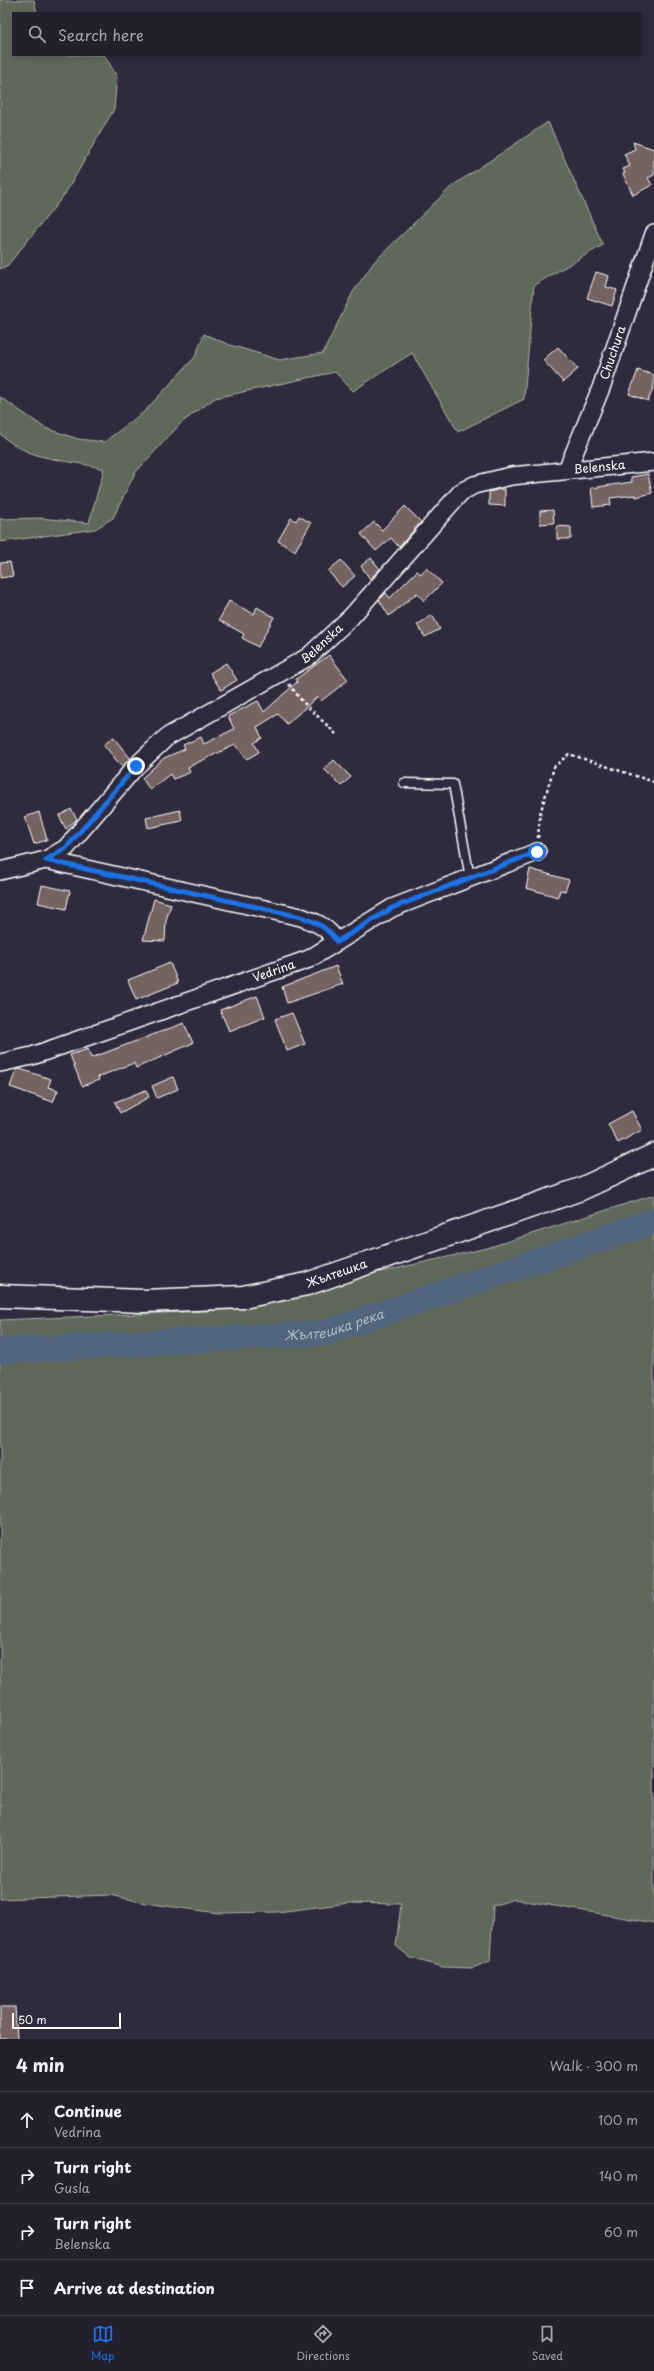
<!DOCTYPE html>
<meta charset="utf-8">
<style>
:root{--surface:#23202e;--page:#2b2836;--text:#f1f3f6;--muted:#a3a3aa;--line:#403e4a;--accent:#1a73e8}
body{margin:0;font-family:"Playpen Sans",sans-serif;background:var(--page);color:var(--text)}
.scale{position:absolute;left:12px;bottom:10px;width:109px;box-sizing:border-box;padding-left:4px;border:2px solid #fff;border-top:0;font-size:11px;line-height:14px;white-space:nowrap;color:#fff;-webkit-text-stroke:3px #2f2a3d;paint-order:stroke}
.stop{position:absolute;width:12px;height:12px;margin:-9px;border:3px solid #1a73e8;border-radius:50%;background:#fff}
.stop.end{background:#1a73e8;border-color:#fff;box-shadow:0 1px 4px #0008}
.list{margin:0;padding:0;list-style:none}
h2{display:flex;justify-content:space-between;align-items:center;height:52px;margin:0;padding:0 16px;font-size:17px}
h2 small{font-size:13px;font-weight:400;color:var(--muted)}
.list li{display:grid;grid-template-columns:26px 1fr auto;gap:12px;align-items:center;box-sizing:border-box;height:56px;padding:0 16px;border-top:1px solid var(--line)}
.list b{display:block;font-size:15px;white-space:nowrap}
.list p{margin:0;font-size:13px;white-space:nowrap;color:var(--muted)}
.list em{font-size:13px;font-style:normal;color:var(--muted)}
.icon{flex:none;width:22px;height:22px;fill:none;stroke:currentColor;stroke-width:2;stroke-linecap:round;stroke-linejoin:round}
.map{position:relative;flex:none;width:654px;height:2039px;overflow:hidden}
.search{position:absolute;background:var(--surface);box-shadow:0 2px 6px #0003;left:12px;right:12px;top:12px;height:44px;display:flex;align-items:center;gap:10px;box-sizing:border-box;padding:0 14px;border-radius:0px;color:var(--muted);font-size:15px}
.sheet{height:276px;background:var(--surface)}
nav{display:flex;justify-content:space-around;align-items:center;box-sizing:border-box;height:56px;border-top:1px solid var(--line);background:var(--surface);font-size:11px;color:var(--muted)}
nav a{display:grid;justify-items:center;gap:2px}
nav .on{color:var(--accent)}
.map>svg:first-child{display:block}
.green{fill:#60675a;stroke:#b0b3ac}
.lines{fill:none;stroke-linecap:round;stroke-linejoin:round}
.river{stroke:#51657c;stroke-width:26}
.building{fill:#756362;stroke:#fff}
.lane-casing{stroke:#fff;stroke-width:11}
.street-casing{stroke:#fff;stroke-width:20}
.secondary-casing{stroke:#fff;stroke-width:25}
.path{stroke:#fff;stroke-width:2.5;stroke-dasharray:3 3;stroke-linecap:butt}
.lane{stroke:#2f2a3d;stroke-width:8}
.street{stroke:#2f2a3d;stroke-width:17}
.secondary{stroke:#2f2a3d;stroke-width:22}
.route{stroke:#1a73e8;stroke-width:5}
.labels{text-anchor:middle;stroke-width:3;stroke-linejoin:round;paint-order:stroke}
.street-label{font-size:12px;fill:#fff;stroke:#2f2a3d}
.water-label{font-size:13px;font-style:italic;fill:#b1bac4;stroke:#2f2a3d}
</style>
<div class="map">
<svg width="654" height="2039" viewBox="0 0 654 2039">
<rect width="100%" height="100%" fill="#2f2a3d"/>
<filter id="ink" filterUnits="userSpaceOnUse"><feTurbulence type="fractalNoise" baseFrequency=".025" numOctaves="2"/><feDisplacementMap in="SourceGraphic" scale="8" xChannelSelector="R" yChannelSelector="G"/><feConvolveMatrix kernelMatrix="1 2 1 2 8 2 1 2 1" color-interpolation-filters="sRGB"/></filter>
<g filter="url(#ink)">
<path class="green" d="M0,0H34L37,13H13V55H102L105,56L117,77L114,109L65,194L8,265L0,269Z
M548,122L603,245L534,285L524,399L458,432L412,353L353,391L335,372L215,398L181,423L135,473L113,518L95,529L0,542V519L40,518L89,523L104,469C65,458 32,463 0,434V397L45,428L78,439L104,442L145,411L195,357L204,334L230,345L280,360L323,353L353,292L374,262L452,186Z
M654,1195V1923L514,1899L493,1906L490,1961L472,1968L443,1967L411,1958L396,1946L401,1904L349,1903L277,1912L218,1913L145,1903L111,1895L0,1899V1320L208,1311L487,1248Z"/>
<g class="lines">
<path class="river" id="s1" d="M0,1351L325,1333L654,1221"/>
</g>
<path class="building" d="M633,142L654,149V175L648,178L652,185L633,195L623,174L625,173L623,169L630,166L624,154L635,149Z
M596,272L609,276L606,287L617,290L612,306L587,298Z
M558,347L578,369L563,382L543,360Z
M638,370L654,375V386L648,401L629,394Z
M648,474L652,493L636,497L635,495L610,498L611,505L593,507L591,488L632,482L631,477Z
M500,489H505V506L489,505V492Z
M405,506L421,522L399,547L391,538L376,551L361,534L374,522L382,530Z
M553,510L554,523L540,524V511Z
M299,516L311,523L295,551L278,541L291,518L296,521Z
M557,526L571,527V539H557Z
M371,558L380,569L370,579L361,566Z
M341,560L355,576L342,587L328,571Z
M10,562L13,576L0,578V563Z
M426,568L442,583L424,601L417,593L389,616L379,600L386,593L390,598L417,571L421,574Z
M229,601L254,614L257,607L274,617L258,647L242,638L244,634L219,620Z
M432,615L440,629L425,637L417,625Z
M329,655L348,680L321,701L317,697L287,724L278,714L257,727L262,738L254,743L259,752L247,759L235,745L188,767L190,772L189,773L173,779L170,774L150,790L142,778L164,758L185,749L183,745L201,737L204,744L234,729L228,716L258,701L264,712L297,682L296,679Z
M226,663L237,680L221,690L210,673Z
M113,737L130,758L122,767L104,745Z
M334,760L351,777L341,786L324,769Z
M71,809L77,819L66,829L59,816Z
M180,810L182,821L148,828L146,818Z
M39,812L47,840L34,844L25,817Z
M530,869L569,880L565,891L560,890L558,897L526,888Z
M42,885L70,891L66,909L38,903Z
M154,899L171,904L166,921L165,941L143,940Z
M170,963L178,983L136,1000L128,980Z
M336,966L343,984L287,1003L282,987Z
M257,996L265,1017L229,1031L220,1010Z
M292,1013L305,1044L287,1051L275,1019Z
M184,1023L193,1043L136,1068L134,1063L98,1077L99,1080L82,1086L70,1055L88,1049L91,1058Z
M20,1069L51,1079L48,1087L58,1090L53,1102L10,1087L16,1070Z
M173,1077L178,1089L157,1098L152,1086Z
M146,1090L149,1097L120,1113L115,1102Z
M632,1111L642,1130L618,1143L608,1124Z
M0,2007H15L17,2039H0Z"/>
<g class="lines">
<g class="lane-casing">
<path id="lane" d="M404,783L453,784L470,878"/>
</g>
<g class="street-casing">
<g id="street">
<path id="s2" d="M567,470L601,388L654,234"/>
<path d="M46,860L301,917C318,923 327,927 337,942"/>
<path id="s3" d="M0,871L46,860L66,848L136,766L167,737L308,657L351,617L461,492L474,485L511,476L654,462"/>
<path id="s4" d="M0,1063L32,1056L309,959L392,908L537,852"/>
</g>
</g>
<g class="secondary-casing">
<g id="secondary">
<path id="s5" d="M0,1296L144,1301L243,1297L307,1284L581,1189L654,1155"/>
</g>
</g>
<path class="path" d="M289,684L302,701L336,734
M538,838L540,814L554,767L569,754L654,782"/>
<use href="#lane" class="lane"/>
<use href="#street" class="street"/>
<use href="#secondary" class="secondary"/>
</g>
</g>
<g class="lines" filter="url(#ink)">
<path class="route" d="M136,766L66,848L46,860L301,917C318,923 327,927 337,942L392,908L537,852"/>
</g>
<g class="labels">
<g class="street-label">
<text dy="4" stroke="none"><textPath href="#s2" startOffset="126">Chuchura</textPath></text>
<text dy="4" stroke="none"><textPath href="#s3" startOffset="750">Belenska</textPath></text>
<text dy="4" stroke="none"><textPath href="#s3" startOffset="402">Belenska</textPath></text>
<text dy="4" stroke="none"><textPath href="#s4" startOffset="289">Vedrina</textPath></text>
<text dy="4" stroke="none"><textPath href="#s5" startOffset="340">Жълтешка</textPath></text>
</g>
<g class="water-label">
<text dy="5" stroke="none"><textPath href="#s1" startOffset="336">Жълтешка река</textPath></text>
</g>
</g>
</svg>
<div class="scale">50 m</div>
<div class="stop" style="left:537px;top:852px"></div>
<div class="stop end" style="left:136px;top:766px"></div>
<div class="search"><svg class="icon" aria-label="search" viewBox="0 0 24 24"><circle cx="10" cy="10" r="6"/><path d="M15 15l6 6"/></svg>Search here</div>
</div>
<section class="sheet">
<h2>4 min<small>Walk · 300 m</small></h2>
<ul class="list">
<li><svg class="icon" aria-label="ahead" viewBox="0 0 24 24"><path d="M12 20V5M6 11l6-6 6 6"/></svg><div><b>Continue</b><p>Vedrina</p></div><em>100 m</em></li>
<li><svg class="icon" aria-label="right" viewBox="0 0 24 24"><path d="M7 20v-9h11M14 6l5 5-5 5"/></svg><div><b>Turn right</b><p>Gusla</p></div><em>140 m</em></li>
<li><svg class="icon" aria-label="right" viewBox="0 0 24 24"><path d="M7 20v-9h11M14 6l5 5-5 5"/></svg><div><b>Turn right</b><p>Belenska</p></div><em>60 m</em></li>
<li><svg class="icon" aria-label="arrive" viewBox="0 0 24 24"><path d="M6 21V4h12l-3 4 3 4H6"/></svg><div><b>Arrive at destination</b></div></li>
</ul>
</section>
<nav>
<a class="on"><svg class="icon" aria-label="map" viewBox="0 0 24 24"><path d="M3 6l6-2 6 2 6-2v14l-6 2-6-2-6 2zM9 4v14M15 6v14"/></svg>Map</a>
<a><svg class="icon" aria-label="directions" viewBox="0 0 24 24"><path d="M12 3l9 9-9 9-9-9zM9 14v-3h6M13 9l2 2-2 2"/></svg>Directions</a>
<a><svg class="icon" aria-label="saved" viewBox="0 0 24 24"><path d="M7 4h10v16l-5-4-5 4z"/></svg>Saved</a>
</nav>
